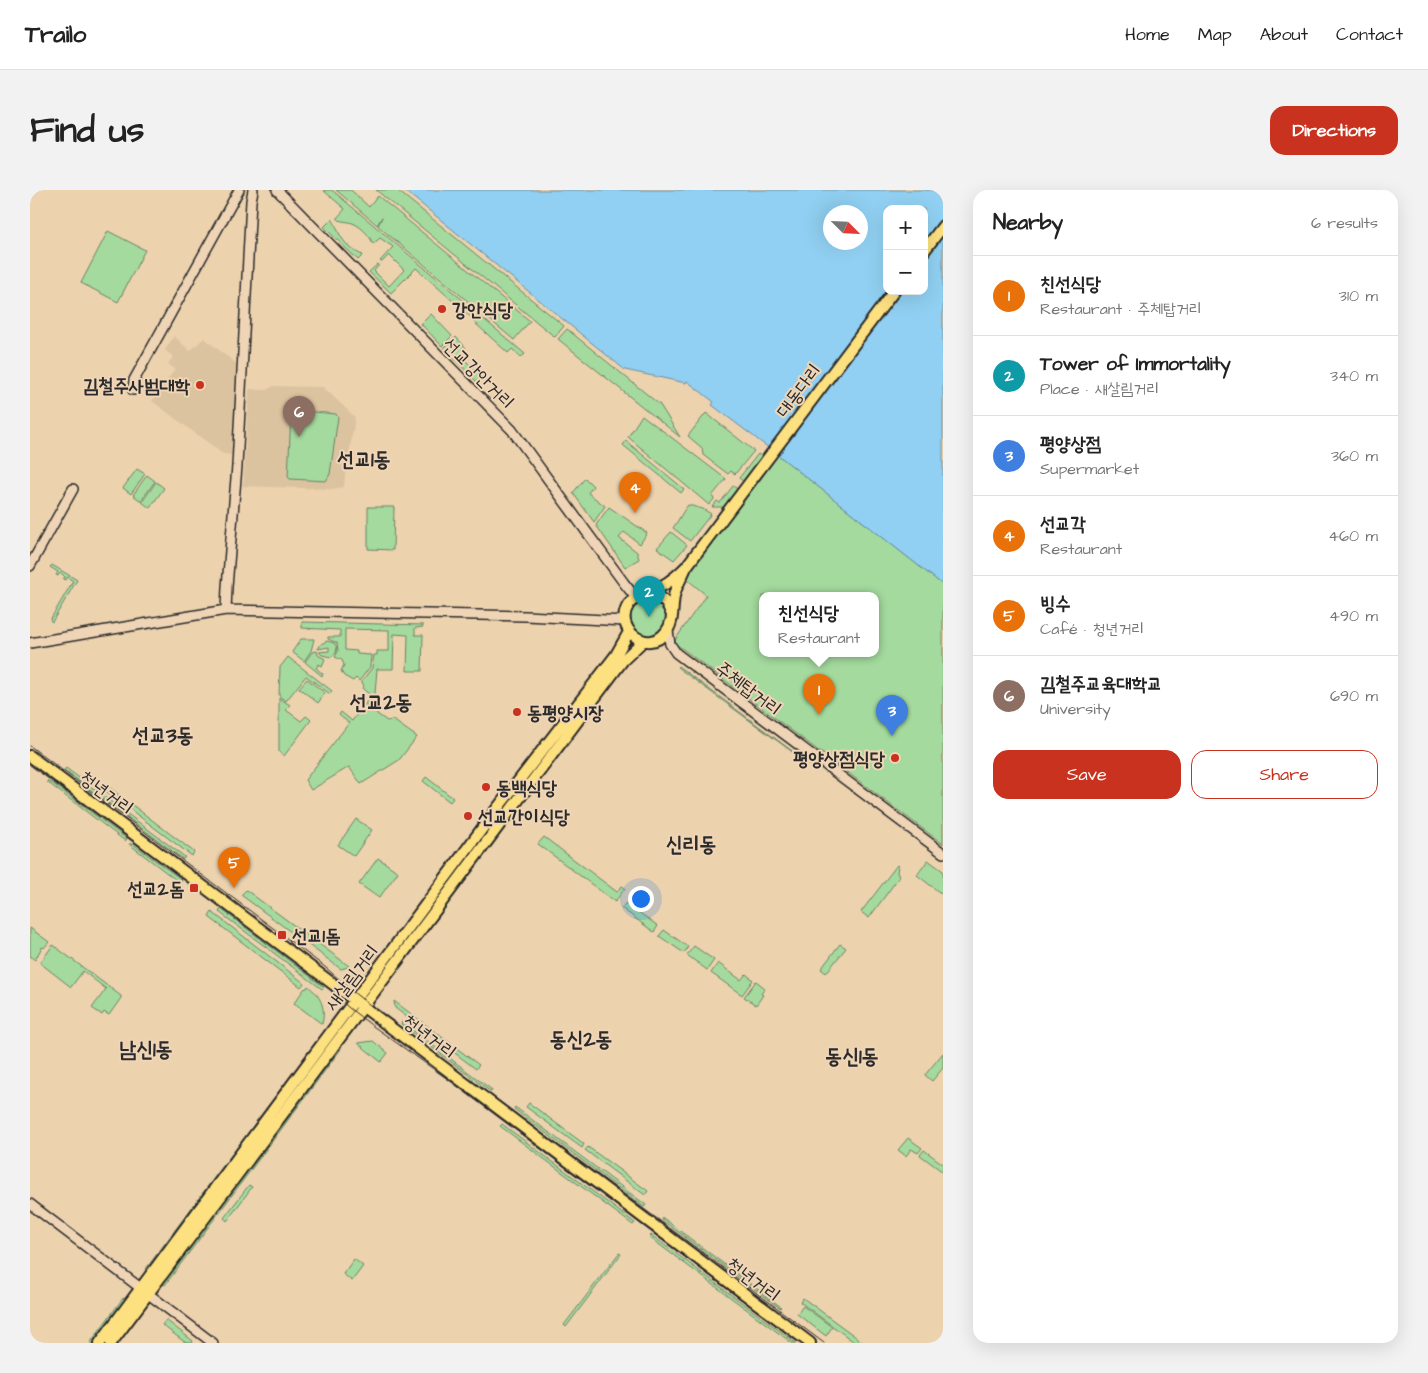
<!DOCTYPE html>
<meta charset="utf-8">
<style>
:root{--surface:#fff;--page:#f2f2f2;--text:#222;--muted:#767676;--line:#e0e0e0;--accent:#c8321e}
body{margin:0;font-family:"Architects Daughter","Poor Story",sans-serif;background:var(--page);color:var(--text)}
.controls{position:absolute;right:15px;top:15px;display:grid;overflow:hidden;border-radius:10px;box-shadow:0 5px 20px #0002}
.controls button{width:45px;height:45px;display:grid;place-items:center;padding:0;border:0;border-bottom:1px solid var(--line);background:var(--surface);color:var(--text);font:25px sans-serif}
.compass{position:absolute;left:793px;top:15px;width:45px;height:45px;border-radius:50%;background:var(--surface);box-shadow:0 5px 20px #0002;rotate:114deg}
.you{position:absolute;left:610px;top:708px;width:18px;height:18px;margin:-12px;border:4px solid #fff;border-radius:50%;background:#1a73e8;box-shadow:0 0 0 8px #1a73e833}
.badge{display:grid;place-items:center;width:32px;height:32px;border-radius:50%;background:var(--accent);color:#fff;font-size:16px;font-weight:700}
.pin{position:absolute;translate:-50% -41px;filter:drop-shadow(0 1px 2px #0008)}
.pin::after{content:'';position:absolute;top:26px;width:18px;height:15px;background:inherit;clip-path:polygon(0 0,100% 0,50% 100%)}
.popup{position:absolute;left:729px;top:402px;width:120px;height:65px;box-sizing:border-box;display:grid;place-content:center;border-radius:10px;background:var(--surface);filter:drop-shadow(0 1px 4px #0005);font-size:16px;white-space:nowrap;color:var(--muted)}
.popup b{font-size:19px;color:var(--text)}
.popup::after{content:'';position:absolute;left:50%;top:100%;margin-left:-10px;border:10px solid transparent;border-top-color:var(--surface)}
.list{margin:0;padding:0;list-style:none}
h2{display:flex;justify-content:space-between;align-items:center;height:65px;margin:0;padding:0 20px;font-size:21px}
h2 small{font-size:16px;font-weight:400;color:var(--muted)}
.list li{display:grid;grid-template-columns:32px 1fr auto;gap:15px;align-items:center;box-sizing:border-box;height:80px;padding:0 20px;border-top:1px solid var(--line)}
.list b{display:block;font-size:19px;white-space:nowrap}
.list p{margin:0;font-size:16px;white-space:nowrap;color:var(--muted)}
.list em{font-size:16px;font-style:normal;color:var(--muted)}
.actions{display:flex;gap:10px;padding:15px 20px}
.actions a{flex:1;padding:11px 0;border:1px solid var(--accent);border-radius:15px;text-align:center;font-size:18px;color:var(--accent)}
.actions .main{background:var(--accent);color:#fff}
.map{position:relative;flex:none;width:913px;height:1153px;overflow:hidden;border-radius:15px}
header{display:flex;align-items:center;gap:30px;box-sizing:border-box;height:70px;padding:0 25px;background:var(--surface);border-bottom:1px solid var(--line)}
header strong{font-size:24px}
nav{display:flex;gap:28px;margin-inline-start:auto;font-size:18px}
.intro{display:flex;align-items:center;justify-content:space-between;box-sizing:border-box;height:120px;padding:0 30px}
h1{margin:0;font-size:35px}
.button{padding:12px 22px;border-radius:15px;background:var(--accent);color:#fff;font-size:18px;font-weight:700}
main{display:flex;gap:30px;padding:0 30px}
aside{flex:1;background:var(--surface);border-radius:15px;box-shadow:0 5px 20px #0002}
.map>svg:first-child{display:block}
.built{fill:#dcc3a0}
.green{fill:#a4da9e;stroke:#688264;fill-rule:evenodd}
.water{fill:#91d0f2;stroke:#688ea2;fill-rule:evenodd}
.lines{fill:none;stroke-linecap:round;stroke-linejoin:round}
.secondary-casing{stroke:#2b2b2b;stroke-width:12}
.primary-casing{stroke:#2b2b2b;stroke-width:14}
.secondary{stroke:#efd5b6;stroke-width:9}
.primary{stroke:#fde080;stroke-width:10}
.tram{stroke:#2b2b2b;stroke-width:1}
.poi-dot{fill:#c8321e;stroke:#efd5b6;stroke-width:2}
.labels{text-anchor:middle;stroke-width:4;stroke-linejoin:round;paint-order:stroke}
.poi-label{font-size:19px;font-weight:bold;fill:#2b2b2b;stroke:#efd5b6;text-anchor:start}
.street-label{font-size:19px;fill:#2b2b2b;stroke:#efd5b6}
.quarter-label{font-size:21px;font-weight:bold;fill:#2b2b2b;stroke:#efd5b6}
</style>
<header>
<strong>Trailo</strong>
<nav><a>Home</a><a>Map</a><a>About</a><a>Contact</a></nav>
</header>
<div class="intro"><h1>Find us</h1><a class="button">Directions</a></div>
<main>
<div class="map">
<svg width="913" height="1153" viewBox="0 0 913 1153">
<rect width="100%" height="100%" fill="#edd2ae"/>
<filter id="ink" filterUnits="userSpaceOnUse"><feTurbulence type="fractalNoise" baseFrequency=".02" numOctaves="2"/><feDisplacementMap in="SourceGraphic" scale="10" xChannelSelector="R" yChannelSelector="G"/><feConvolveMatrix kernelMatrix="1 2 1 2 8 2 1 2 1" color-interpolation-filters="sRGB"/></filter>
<g filter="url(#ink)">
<path class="built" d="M144,146L160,161L174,148L208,175L202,265L193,264L122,211L145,179L138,174L143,167L135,160Z
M244,196L293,197L325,227L319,266H317L314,297L302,299L213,296L219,199L236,200Z"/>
<path class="green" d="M293,0H302L448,123L442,128L386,78L361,103L339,82L348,74L349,75L344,81L359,96L374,80L359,65L352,72L350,71L363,57L350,48L343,54C340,45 329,34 319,32C314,31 311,32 307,28L315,19Z
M306,0H321L339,17L348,6L500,131L484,150L348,36L352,27L347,35Z
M346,0H367L534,136L525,147Z
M302,29C306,34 306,37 309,43C314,53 323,62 333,65L328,70L294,37Z
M78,41L115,60L88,112L51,93Z
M401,124L422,146L412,156L391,134Z
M449,125L495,164L491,167L482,159L478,163L445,133L443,130Z
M537,139L630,215L650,247L528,149Z
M426,147L436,158L433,161L435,163L432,167L453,188L448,193L414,158Z
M264,220L306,224L308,227L300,284L296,291L260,289L258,287L261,224Z
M676,223L724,261L705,284L701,281L698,284L673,265L672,258L658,246Z
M612,225L696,289L682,306L684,309L679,315L598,247Z
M596,251L654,299L651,303L593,255Z
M728,264L741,274L748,265L913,395V654L646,454L645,450L676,405L658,390L657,385L722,299L709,288ZM733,406H845V464H733Z
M107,279L115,284L101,304L93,298Z
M117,285L125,291L111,311L103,305Z
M555,288L563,296L558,303L575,316L564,332L543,303Z
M126,292L134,298L120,318L112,312Z
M703,296L709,300L695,317H682L687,311L690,313Z
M658,315L673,319L681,324L660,351L643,338C649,330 652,322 658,315Z
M338,317H364L363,360L338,359Z
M579,317L617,343L610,354L594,342L589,348L607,362L609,369L595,377L566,335Z
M641,342L657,355L644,370L627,358Z
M22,375L47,390L22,432L20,430L43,391L37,387L35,390L33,389L35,387L31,383L29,384L28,386L26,385L28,382L20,377Z
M601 428a18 18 0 1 1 36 0a18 18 0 1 1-36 0Z
M272,432L393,435V437L385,438V445H393L392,481H377L378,445L364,444L363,479H347L345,503L336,516L339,517L343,512H347V524L357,531L363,530L387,547L369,570L331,594L319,577L281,600L275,590L319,533L309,525L311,522L322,531L341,506L332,498L334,495L331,492L342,478L344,465H347V461H359V440L315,439V460L327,461V464L341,465L340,477L329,491L326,488L323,491L314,486L311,481L314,475L312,470L305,467L308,461L307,453L298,449V447H310V440L272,438Z
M271,449H284L281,461L274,471L262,462Z
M297,451L304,453L307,457L306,463L301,467L292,465L289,462L299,461V457L288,459L291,454Z
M287,461L288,465L295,469L292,476L289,474L286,478L293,484L292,486L275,472L282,462Z
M258,467L302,501L300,504L276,486L256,511L249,506L250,477Z
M648,476L785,578L787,580L647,477Z
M277,489L295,503L288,513L269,498Z
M249,508L260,515L256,520L271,531L276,526L281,530L254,566L249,562Z
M36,578L155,667L153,669L34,580Z
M396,587L423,608L420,612L393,591Z
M18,590L97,649L95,651L17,592Z
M76,595L164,662L162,666L73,599Z
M326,629L342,640L324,666L308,655Z
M514,647L587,702L592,696L595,698L585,712L508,654Z
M99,654H103L152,690L150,693Z
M348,668L368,682L349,708L329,694Z
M898,670L913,681V705L887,685Z
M867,675L868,676L867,682L869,687L839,728L831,722Z
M216,700L319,776L318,777L311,779L211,705Z
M596,713L628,736L624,742L591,718Z
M191,719L294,797L292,799L189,722Z
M182,722L274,793L271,797L179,727Z
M0,738L19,752L14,758L12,757L5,770L0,766Z
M634,740L658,757L654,763L629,746Z
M810,754L816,758L796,783L791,779Z
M23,755L91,806V808L79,825L74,822L72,825L62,818L76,799L53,781L41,797L10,773Z
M664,756L684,770L677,780L657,765Z
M688,773L711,790L716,784L723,790L712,805L681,783Z
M726,791L735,798L731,804L733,805L726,815L714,807Z
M278,796C291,806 296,818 292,834L264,813L275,798L276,799Z
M364,811L449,875L446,879L365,818Z
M372,832L462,900L461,902L371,834Z
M292,844L295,846L118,1082L115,1080Z
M343,851L358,863L351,872L328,853Z
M309,858L311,859L135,1095L132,1093Z
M913,863V878L902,891L895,885Z
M499,913L554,954L552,958L496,917Z
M485,917L616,1015L614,1017L484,919Z
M472,934L605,1033L603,1035L470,936Z
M878,948L892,958L888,963L881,959L876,966L868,960Z
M558,957L618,1001L615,1005L555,960Z
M894,960L913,974V982L890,965Z
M219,995L222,997L197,1031L194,1028Z
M633,1028L751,1117L750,1118L632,1030Z
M621,1045L766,1153H762L619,1047Z
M589,1063L591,1064L536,1137L534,1135Z
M324,1069L333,1076L322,1091L313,1084Z
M93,1108L97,1111L65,1153H60Z
M773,1108L834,1153H825L820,1149L770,1112Z
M773,1116L802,1137L796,1146L767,1124Z
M136,1130L163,1151L162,1153H156L132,1135Z"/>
<path class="water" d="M374,0H913V395L748,265L682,215L684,212L657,191L656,193L595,180ZM857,19H894V101H857ZM801,22H831V52H801Z"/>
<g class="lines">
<g class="secondary-casing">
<path id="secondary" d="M247,0L482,240L594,393L606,408
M103,200L104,190L209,0
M0,376L43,299
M196,420L197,397L207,276L221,11L223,0
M638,441L640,454L646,463L913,663
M0,453L196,420L496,426L595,431
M0,1014L183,1153"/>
</g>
<g class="primary-casing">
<path id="primary" d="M894,61L913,36
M656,377C653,385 648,393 645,402C641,415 645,431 636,442C618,466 582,438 599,414C606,405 622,403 632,396C641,391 649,384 656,377L864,101
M618,404C630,406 637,411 641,423
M0,566L780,1153
M70,1153L463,624L586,465L599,442
M81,1153L593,470L613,451"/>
</g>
<use href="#secondary" class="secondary"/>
<use href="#primary" class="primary"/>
<path class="tram" d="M0,556L295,777L328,806L794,1153
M0,575L295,795L319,818L340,834L419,890L769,1153"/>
</g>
</g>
<g class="poi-dot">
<circle cx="412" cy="119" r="5"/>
<circle cx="170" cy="195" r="5"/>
<circle cx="487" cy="522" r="5"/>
<circle cx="865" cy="568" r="5"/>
<circle cx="456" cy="597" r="5"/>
<circle cx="438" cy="626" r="5"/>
<rect x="159" y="693" width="10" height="10" rx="2.5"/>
<rect x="247" y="740" width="10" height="10" rx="2.5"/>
</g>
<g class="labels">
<g class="poi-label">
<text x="422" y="126">강안식당</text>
<text x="160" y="202" text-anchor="end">김철주사범대학</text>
<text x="497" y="529">동평양시장</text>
<text x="855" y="575" text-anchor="end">평양상점식당</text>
<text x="466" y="604">동백식당</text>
<text x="448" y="633">선교간이식당</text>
<text x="154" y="705" text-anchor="end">선교2돔</text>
<text x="262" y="752">선교1돔</text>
</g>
<g class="street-label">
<text transform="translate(449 183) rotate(45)" y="7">선교강안거리</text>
<text transform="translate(768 200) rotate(-53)" y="7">대동다리</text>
<text transform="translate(719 498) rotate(37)" y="7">주체탑거리</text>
<text transform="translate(77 602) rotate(36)" y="7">청년거리</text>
<text transform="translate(321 787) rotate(-53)" y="7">새살림거리</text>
<text transform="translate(400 846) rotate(37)" y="7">청년거리</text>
<text transform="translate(724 1089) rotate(37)" y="7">청년거리</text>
</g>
<g class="quarter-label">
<text x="334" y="276">선교1동</text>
<text x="351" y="519">선교2동</text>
<text x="133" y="552">선교3동</text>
<text x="661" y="661">신리동</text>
<text x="551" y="856">동신2동</text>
<text x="116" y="866">남신1동</text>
<text x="822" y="873">동신1동</text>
</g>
</g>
</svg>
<div class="controls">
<button>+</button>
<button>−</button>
</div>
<svg class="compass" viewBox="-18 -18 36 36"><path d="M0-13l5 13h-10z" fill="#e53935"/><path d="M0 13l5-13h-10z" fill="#767676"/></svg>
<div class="you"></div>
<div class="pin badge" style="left:789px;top:525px;background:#e8710a">1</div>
<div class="popup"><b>친선식당</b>Restaurant</div>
<div class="pin badge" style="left:619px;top:427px;background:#0f9aa8">2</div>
<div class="pin badge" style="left:862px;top:546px;background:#3f7fe0">3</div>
<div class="pin badge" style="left:605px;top:323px;background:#e8710a">4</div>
<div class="pin badge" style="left:204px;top:698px;background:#e8710a">5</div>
<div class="pin badge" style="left:269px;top:247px;background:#8d6e63">6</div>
</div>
<aside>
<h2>Nearby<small>6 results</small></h2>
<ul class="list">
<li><span class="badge" style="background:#e8710a">1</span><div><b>친선식당</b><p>Restaurant · 주체탑거리</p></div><em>310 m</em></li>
<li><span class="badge" style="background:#0f9aa8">2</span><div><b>Tower of Immortality</b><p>Place · 새살림거리</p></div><em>340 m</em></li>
<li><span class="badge" style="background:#3f7fe0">3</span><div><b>평양상점</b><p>Supermarket</p></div><em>360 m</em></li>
<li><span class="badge" style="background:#e8710a">4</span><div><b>선교각</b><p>Restaurant</p></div><em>460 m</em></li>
<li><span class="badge" style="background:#e8710a">5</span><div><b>빙수</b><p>Café · 청년거리</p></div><em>490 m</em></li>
<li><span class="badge" style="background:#8d6e63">6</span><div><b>김철주교육대학교</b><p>University</p></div><em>690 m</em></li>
</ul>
<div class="actions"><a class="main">Save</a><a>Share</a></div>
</aside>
</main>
